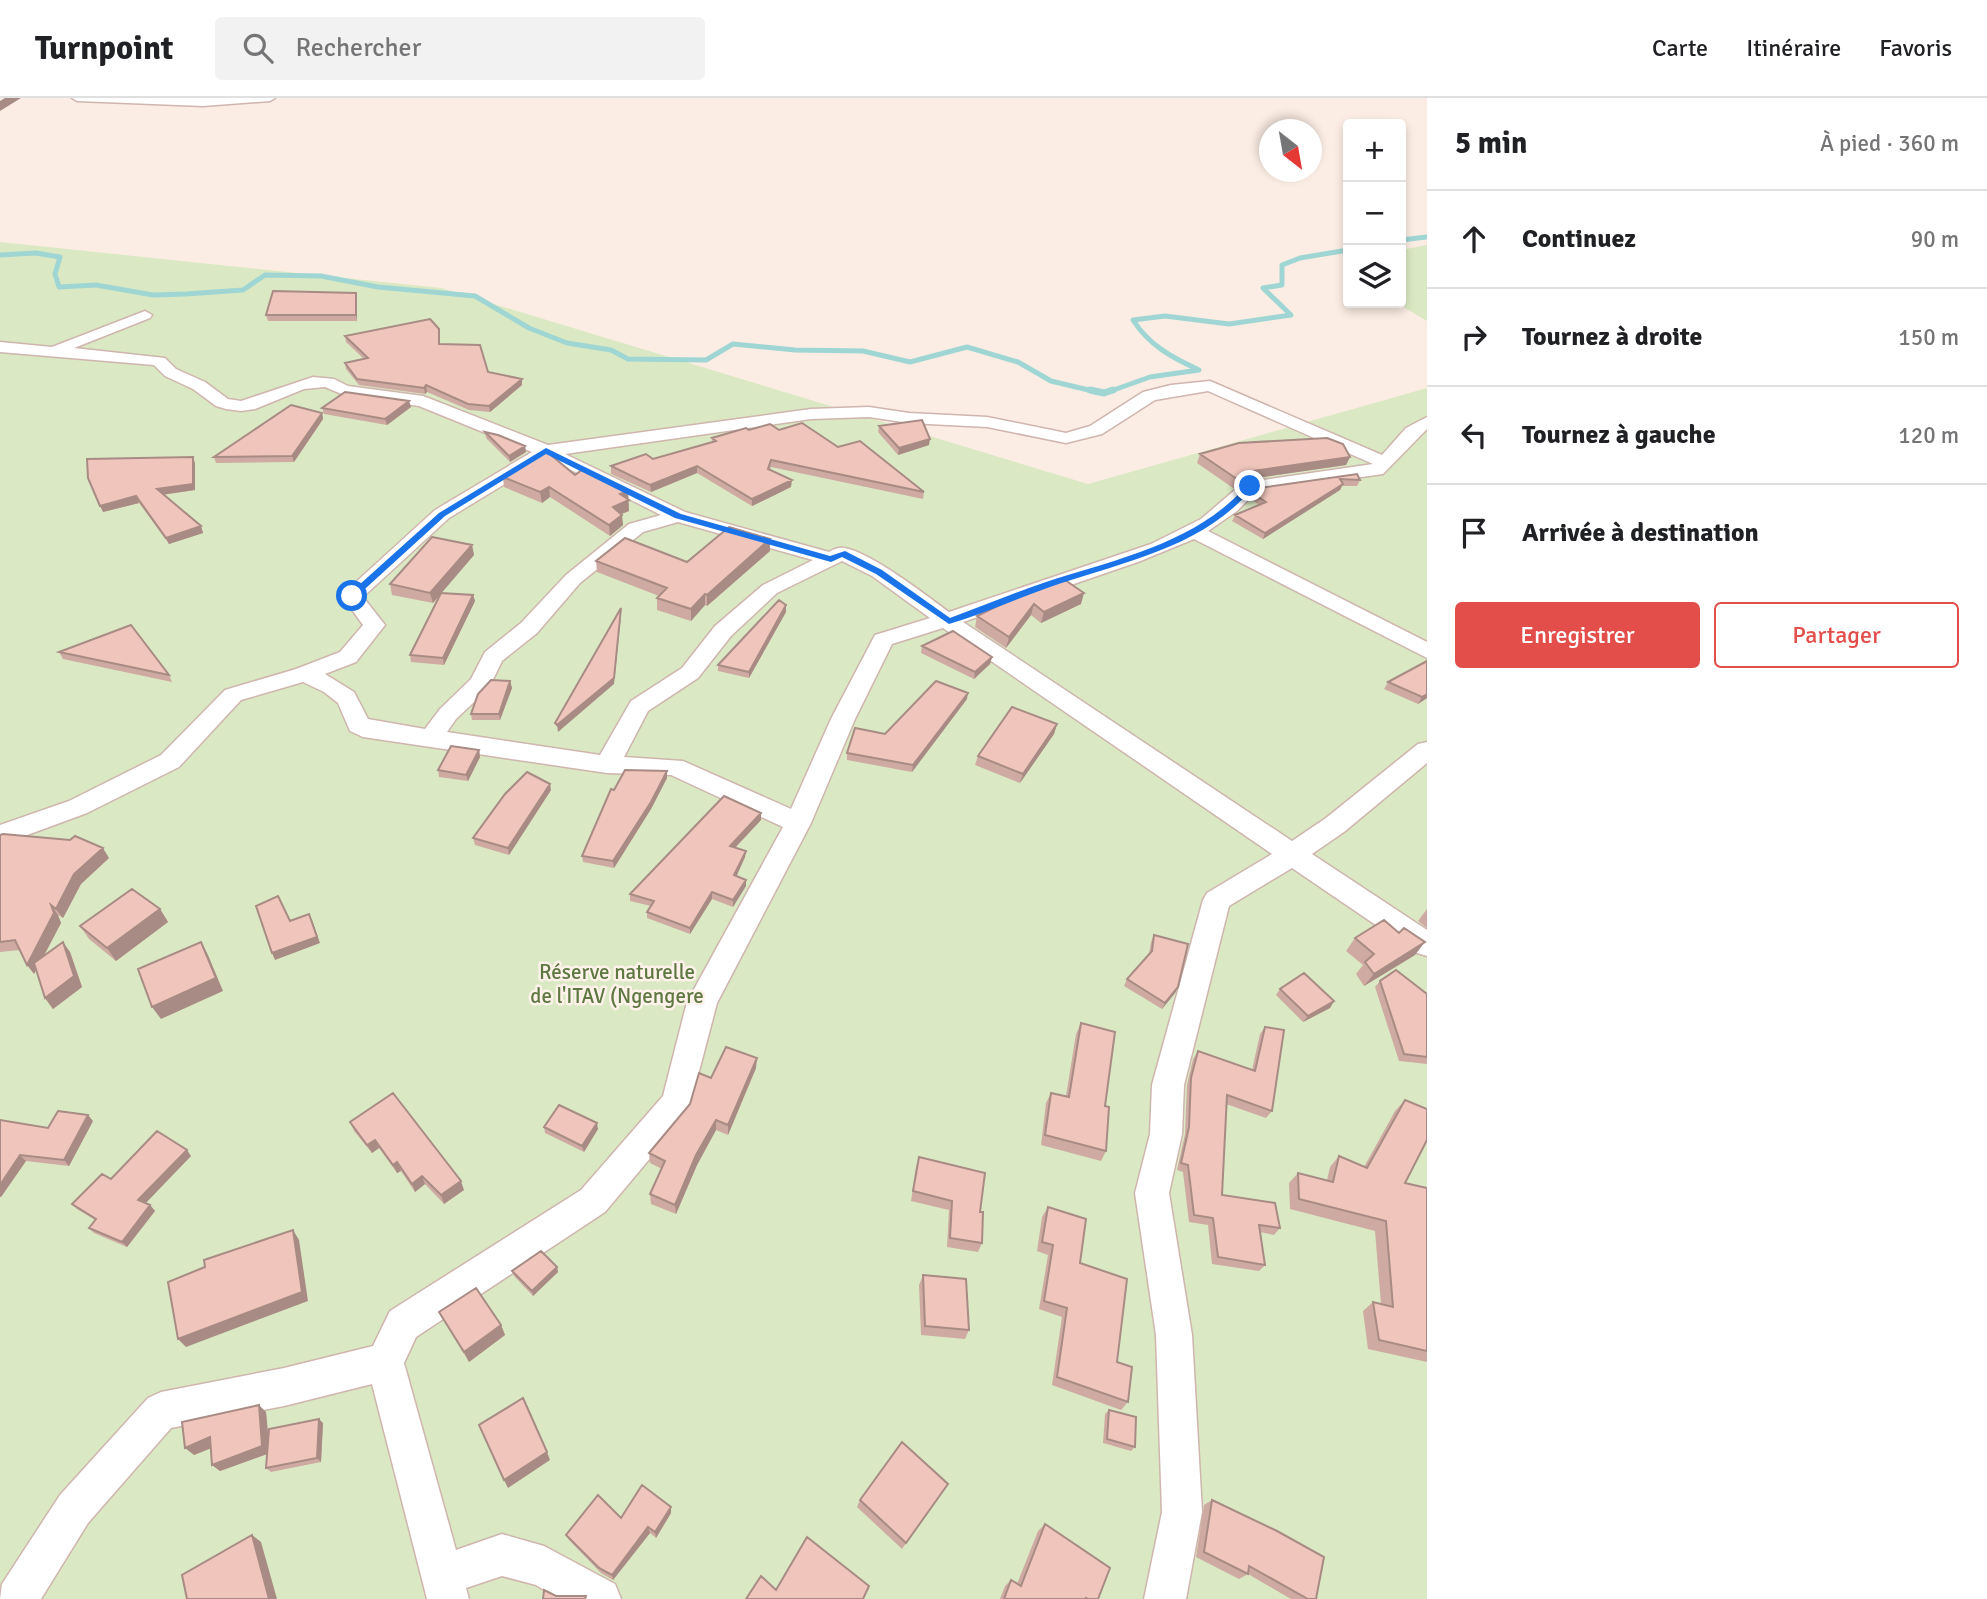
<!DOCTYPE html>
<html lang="fr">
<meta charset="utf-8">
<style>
:root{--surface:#fff;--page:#f2f2f2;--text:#202124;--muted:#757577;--line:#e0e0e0;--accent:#e34e4b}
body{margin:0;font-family:Signika,sans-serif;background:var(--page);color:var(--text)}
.controls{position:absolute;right:21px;top:21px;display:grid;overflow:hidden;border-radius:7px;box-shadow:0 4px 10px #0003}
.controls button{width:63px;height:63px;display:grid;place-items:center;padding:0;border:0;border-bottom:2px solid var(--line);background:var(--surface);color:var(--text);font:35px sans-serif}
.compass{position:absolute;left:1259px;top:21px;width:63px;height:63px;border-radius:50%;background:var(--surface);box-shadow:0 4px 10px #0003;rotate:149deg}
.stop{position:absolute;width:21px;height:21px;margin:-16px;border:5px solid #1a73e8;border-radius:50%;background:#fff}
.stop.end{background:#1a73e8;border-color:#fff;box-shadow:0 2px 7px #0008}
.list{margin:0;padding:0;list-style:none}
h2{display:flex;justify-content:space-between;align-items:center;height:91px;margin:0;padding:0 28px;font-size:30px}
h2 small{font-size:23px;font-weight:400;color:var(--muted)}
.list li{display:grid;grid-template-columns:46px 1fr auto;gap:21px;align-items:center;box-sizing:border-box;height:98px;padding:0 28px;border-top:2px solid var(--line)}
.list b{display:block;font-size:26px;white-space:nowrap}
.list em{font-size:23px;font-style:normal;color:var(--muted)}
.actions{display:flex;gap:14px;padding:21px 28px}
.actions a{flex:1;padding:16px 0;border:2px solid var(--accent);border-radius:7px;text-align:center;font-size:24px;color:var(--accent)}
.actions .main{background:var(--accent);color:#fff}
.icon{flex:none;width:38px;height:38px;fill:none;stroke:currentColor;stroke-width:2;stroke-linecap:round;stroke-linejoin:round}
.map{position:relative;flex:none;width:1427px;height:1501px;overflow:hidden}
header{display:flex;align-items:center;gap:42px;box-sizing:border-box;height:98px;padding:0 35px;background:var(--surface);border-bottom:2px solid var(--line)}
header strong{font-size:33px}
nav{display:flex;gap:38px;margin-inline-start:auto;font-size:24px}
.search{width:490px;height:63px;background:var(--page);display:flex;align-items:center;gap:18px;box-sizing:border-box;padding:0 24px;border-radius:7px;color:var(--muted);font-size:26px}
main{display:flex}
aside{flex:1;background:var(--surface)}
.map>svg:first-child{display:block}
.green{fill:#dae9c3}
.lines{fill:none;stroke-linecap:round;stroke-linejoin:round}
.stream-far1{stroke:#9fd6d3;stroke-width:5}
.stream{stroke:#9fd6d3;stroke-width:7}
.street-casing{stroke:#cfb5ad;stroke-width:3}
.street{fill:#fff;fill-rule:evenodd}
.wall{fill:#ceaaa2}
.shaded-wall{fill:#a88b84}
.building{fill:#f0c6bc;stroke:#a88b84;stroke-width:2}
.route{fill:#1a73e8}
.labels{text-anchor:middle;stroke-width:5;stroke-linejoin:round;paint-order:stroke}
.park-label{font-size:21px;fill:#5e7842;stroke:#fff2ea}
</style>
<header>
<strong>Turnpoint</strong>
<div class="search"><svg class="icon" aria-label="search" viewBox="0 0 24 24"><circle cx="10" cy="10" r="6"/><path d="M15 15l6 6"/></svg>Rechercher</div>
<nav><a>Carte</a><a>Itinéraire</a><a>Favoris</a></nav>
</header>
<main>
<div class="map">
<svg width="1427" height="1501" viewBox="0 0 1427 1501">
<rect width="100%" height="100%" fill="#fcede4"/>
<path class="green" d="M0,144L441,190L1088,386L1427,290V1501H0Z
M1427,147V223L1405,210L1401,204V152Z"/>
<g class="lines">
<path class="stream-far1" d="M1401,142L1427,139
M0,157L36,155L60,159L55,176L59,189L96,187L153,197L186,196L243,192L265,177L321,178L378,189L475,198L529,230L567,245L611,252L628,261L706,262L733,246L795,252L863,253L910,264L967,249L1018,264L1051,283L1097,294
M1291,217L1263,190L1282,187V167L1300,160L1348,152
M1197,271C1171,259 1149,247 1133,222L1165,218L1229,226L1291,217
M1108,294L1150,279L1199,272"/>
<path class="stream" d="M1090,292L1104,295L1113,292"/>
<g class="street-casing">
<path id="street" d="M72,0H275L270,3L203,8L77,3Z
M145,213L152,217L150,220L74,250L165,260L176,271L205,284L228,301L241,303L313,279L334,281L348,288L423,298L548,347L811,311L869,309L909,315L987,319L1066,335L1090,328L1143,294L1171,287L1210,283L1382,357L1406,330L1427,319V331L1383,376L1256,394L1237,413L1208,433L1427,544V560L1194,441L1138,464L963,524L1292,743L1326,720L1418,646L1427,644V665L1344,734L1312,756L1427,832V858L1417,855L1292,770L1229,808L1184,987L1182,1036L1169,1095L1192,1237L1202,1414L1186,1501H1144L1162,1414L1156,1237L1135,1095L1150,1036L1152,987L1203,802L1207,795L1272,756L943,530L892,546L855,621L811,725L717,905L688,1015L605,1114L416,1239L404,1265L456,1452L502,1436L544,1448L615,1486L621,1501H559L536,1487L502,1478L466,1490L469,1501H427L372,1286L284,1308L171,1330L88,1425L41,1501H0L2,1486L60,1397L148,1300L161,1294L284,1270L373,1248L390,1213L581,1092L663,998L687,904L783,729L671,677L607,675L363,639L350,633L338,605L324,594L303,584L241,602L179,669L87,715L0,747V727L69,703L161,657L225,592L296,571L340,554L363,527L342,498L345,494L435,412L532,354L419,308L344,297L325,289L304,291L255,311L241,313L226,311L216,308L193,291L165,278L154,267L0,254V244L52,249ZM1208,293L1373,366L1243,385L1201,421L1151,446L949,514C927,498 869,453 844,450C839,449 834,451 829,454L685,414L565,356L811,321L869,319L909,325L987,329L1066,345L1102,336L1155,302ZM547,360L661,417L629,426L566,477L521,525L485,554L471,581L440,611L425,631L368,621L354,594L325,576L356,564L385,527L363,499L449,420ZM678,424L813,462L763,487L715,528L682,570L631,603L600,657L447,634L456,621L489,590L502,563L537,535L580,485L643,434ZM842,463L872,478L930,520L875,537L831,621L791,711L683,663L624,659L648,613L698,580L731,538L777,495Z"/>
</g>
<use href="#street" class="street"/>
</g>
<path class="wall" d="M356,195L357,200V223H268L266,217Z
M440,237V246L488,274L522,287L490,314L469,312L427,294L425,296L359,287L346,271L345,265L364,261L346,244L345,238Z
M411,309L387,327L324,316L322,310Z
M322,315L323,321L294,364L216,365L214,359Z
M879,328L929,347L898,357L878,334Z
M749,332H779L838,349L924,394L923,401L771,369L770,372L791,389L752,408L697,375L651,394L611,376V368L653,361L712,345V340Z
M485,334L525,348L526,354L510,364L486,340Z
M1200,356L1350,359L1346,367L1243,382L1233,390L1197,365Z
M195,365V392L163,397L201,428L203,435L169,446L139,405L103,414Z
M1357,376L1360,382L1357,388H1342L1340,392L1263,441L1232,423L1235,417L1259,407L1252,402L1254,396Z
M575,377L628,393L629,413L621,416L623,427L610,438L550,399L542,405L504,389L503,379Z
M770,441V453L707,508L705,507L691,523L657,512V500L659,498L597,474L596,463L687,464Z
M472,447L474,457L441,495L473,497L475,503L444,567L411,564L410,557L440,497L433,505L392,497L390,486Z
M1016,499L1081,506L1041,525L1031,517L1006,550L975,529L977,518Z
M786,514L749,580L718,573V567Z
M922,548L992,559L990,566L974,581L921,555Z
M59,554L169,577L172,584L63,561Z
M1427,563V600L1418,606L1384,591L1388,584Z
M510,583L512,590L500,622H472L471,616Z
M967,601L912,674L847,662V655L885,636Z
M1057,626L1054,636L1020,685L975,667L978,658Z
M479,652L480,659L468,683L439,679L438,672Z
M667,673V680L651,711L614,770L583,764L582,758L614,692Z
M551,692L509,757L475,747L473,740Z
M761,715V722L735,750L745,759L736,778L746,788L733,809L712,801L690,836L647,820V814L651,808L630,803V796Z
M0,737L109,760L81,786L63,820L58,817L61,825L44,858L70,854L82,889L53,911L45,900L36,872L34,876L20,852L0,854Z
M160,811L168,824L116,863L89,841L80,828Z
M1427,811V830L1418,823Z
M1154,837L1178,889L1175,895L1162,911L1124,888L1127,881L1149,856L1151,844Z
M1355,840L1415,857L1364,888L1356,876L1363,867L1346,853Z
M1380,883L1427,896V966L1399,963L1375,889Z
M1280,891L1334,903L1330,910L1303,924L1276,897Z
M1081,925L1105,1008L1106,1053L1101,1063L1041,1047L1046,1005L1051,995L1066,998L1076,936Z
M1265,929L1272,1013L1266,1020L1226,1006L1222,1097L1280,1130L1274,1137L1260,1134L1265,1167L1259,1173L1212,1166L1208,1127L1189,1124L1183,1074L1177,1072L1185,1036L1187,987L1193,961L1198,953L1252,972L1260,936Z
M756,970L728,1037L716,1032L697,1067L676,1116L651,1106L650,1096L662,1071L650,1065L649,1055L711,980Z
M1405,1002V1085L1427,1090V1264L1368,1251L1363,1213L1373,1204L1381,1206L1375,1133L1290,1111L1289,1085L1298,1075L1327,1082L1330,1069L1339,1058L1364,1069L1395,1013Z
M0,1022L48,1030L93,1023L69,1068L26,1063L1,1099H0Z
M350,1024L464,1092L444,1106L425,1086L415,1094L401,1073L397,1075L379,1050L372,1055L354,1033Z
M544,1029L598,1031L584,1054L545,1035Z
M191,1058L145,1105L150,1107L155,1113L127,1149L94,1135L89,1130L95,1122L77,1111L72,1106L111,1081Z
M919,1059L980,1114L982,1145L978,1154L947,1149L949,1112L911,1103L916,1069Z
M1048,1109L1080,1165L1117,1264L1128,1304L1121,1312L1052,1287L1062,1219L1039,1211L1048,1157L1037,1153L1042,1119Z
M557,1169L558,1174L533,1198L514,1178L512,1173Z
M923,1177L969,1232L965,1241L921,1237L919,1187Z
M439,1214L501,1227L505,1237L469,1264Z
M1109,1312L1135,1349L1131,1353L1103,1345L1105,1316Z
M266,1314L268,1340L323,1325L321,1364L271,1374L266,1370L267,1356L220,1373L212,1367L211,1350L194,1357Z
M943,1393L902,1451L857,1409L860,1402Z
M1212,1402L1316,1501H1291L1248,1476L1239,1481L1196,1459L1204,1407Z
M671,1415L656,1440L650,1435L613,1482L601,1475L569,1442L566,1437L621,1420Z
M1045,1426L1098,1501H1000L1005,1488L1011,1482L1017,1486L1038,1433Z"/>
<path class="shaded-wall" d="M5,0H21L0,13V3Z
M356,195L357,200V223L356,217Z
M522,281V287L490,314L489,308Z
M426,287L427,294L425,296L424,290Z
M409,303L411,309L387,327L385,321Z
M322,315L323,321L294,364L292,358Z
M930,341L929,347L898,357L899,350Z
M525,348L526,354L510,364L509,358Z
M193,359L195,365V392L159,397L157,391Z
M1350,359L1346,367L1243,382L1233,390L1237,381L1246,374Z
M697,368V375L651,394L650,387Z
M792,382L791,389L752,408V401Z
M1343,386L1340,392L1263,441L1265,435Z
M549,389L550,399L542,405L540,394Z
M628,393L629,413L614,419L613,409L620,396Z
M136,398L139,405L103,414L100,408Z
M622,417L623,427L610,438L609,427Z
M201,428L203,435L169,446L166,440Z
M770,441V453L707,508V497Z
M472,447L474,457L433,505L430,495Z
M1084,495L1081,506L1041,525L1044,514Z
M705,496V507L691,523V511Z
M473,497L475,503L444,567L443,560Z
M1034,506L1031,517L1006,550L1009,539Z
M786,507V514L749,580V574Z
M621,510V517L614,586L558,634L557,627Z
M992,559L990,566L974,581L975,574Z
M510,583L512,590L500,622L499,616Z
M968,595L967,601L912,674L913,667Z
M1427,596V600L1418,606L1422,599Z
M1057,626L1054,636L1020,685L1023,676Z
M479,652L480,659L468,683L466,677Z
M667,673V680L651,711L614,770L613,763Z
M550,686L551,692L509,757L508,750Z
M761,715V722L730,755V748Z
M103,750L109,760L81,786L63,820L56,811L74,776Z
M746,753L745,759L734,784V777Z
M746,782V788L733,809V802Z
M712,794V801L690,836V830Z
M51,807L58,817L61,825L34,876L27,867Z
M160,811L168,824L116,863L107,850Z
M312,822L320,845L275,862L272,855Z
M63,844L70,854L82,889L53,911L45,900Z
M201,844L208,857L223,893L161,921L152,909Z
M1425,844L1415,857L1364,888L1374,876Z
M1178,889L1175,895L1162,911L1165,905Z
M1334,903L1330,910L1303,924L1308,918Z
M757,960L756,970L728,1037V1027Z
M88,1017L93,1023L69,1068L64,1062Z
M716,1022V1032L697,1067L676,1116L675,1107L696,1057Z
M597,1025L598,1031L584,1054L582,1048Z
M375,1042L379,1050L372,1055L367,1047Z
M187,1052L191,1058L143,1108L138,1102Z
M20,1057L26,1063L1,1099L0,1098V1087Z
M397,1064L401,1073L397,1075L393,1067Z
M422,1078L425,1086L415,1094L412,1086Z
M461,1083L464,1092L444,1106L441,1097Z
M150,1107L155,1113L127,1149L122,1144Z
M293,1132L299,1142L308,1203L186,1249L178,1241Z
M557,1169L558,1174L533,1198L532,1193Z
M501,1227L505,1237L469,1264L464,1254Z
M259,1307L266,1314L270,1355L220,1373L212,1367Z
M319,1321L323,1325L321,1364L317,1360Z
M210,1339L219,1347L194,1357L185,1350Z
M547,1354L550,1362L508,1390L504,1382Z
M671,1409V1415L656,1440L655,1434Z
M648,1429L650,1435L613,1482L612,1477Z
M252,1437L261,1444L277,1501H269Z"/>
<path class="building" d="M273,193L356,195V217H266Z
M430,221L439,231V246L480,247L488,274L522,281L489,308L468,306L426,287L424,290L357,281L345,265L368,260L345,238Z
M345,294L409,303L385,321L322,310Z
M291,307L322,315L292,358L214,359Z
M922,322L930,341L899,350L879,328Z
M802,325L838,349L860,343L924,394L771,362L768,371L792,382L752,401L697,368L650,387L611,368L646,356L653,361L716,343L712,340L746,330L749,332L770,326L779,332Z
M485,334L498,337L525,348L509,358Z
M1327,340L1343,346L1350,359L1246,374L1237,381L1200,356L1239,345Z
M546,353L575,377L583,371L628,393L620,396L629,402L613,409L622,417L609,427L549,389L540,394L503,379Z
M193,359V386L157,391L201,428L166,440L136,398L100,408L88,380L87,361Z
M1357,376L1360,382L1340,381L1343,386L1265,435L1235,417L1266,404L1254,396L1260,390Z
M729,429L770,441L707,497L705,496L691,511L657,500L667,490L596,463L625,440L687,464Z
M432,439L472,447L430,495L390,486Z
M1065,482L1084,495L1044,514L1034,506L1009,539L977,518L1016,499Z
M441,495L473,497L443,560L410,557Z
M779,502L786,507L749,574L718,567Z
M621,510L614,580L557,627L555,625Z
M131,527L169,577L59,554Z
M953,533L992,559L975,574L922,548Z
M1427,563V596L1422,599L1388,584Z
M491,582L510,583L499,616H471L478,596Z
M936,583L968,595L913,667L847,655L855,630L885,636Z
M1012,609L1057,626L1023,676L978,658Z
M451,648L479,652L466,677L438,672Z
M625,672L667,673L651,704L613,763L582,758L611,691L614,692Z
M527,674L550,686L508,750L473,740L505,696Z
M724,698L761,715L730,748L746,753L734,777L746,782L733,802L712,794L690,830L647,814L654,803L630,796Z
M3,736L70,742L75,738L103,750L74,776L56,811L51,807L54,815L27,867L15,842L0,844V737Z
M132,791L160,811L107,850L80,828Z
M278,798L290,823L309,816L317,839L272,855L256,808Z
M1384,822L1399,835L1404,830L1425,844L1374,876L1365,864L1374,856L1355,840Z
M1154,837L1188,846L1178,889L1165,905L1127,881L1152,853Z
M63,844L74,878L45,900L34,865Z
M201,844L216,880L152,909L138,871Z
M1396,872L1427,896V959L1404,956L1380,883Z
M1304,875L1334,903L1308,918L1280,891Z
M1081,925L1115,934L1105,1008L1109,1009L1106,1053L1045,1037L1051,995L1069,999Z
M1265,929L1284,932L1272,1013L1227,997L1222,1097L1275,1105L1280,1130L1259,1127L1265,1167L1218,1159L1213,1120L1194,1117L1188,1067L1181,1065L1189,1029L1191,980L1198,953L1255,973Z
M726,949L757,960L728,1027L716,1022L696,1057L675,1107L650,1096L665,1063L649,1055L690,1006L699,975L711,980Z
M393,995L461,1083L441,1097L422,1078L412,1086L397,1064L393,1067L375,1042L367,1047L350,1024Z
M1405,1002L1427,1011V1042L1405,1085L1427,1090V1253L1379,1242L1373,1204L1393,1209L1386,1123L1299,1101L1298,1075L1333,1084L1339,1058L1367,1070Z
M559,1007L597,1025L582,1048L544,1029Z
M58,1013L88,1017L64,1062L20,1057L0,1087V1022L48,1030Z
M157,1033L187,1052L138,1102L150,1107L122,1144L89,1130L96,1121L72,1106L102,1076L111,1081Z
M919,1059L985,1075L980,1114H983L982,1145L950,1140L952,1103L913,1093Z
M1048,1109L1086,1121L1080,1165L1127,1181L1117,1264L1132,1269L1128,1304L1057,1279L1067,1210L1044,1203L1053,1147L1042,1144Z
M293,1132L302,1194L178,1241L168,1184L205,1169L204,1162Z
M541,1153L557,1169L532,1193L512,1173Z
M923,1177L966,1181L969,1232L925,1228Z
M476,1190L501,1227L464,1254L439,1214Z
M523,1300L547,1354L504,1382L479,1327Z
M259,1307L262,1348L212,1367L210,1339L185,1350L182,1324Z
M1109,1312L1136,1319L1135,1349L1107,1341Z
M319,1321L317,1360L266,1370L269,1331Z
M902,1344L948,1386L906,1445L860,1402Z
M642,1387L671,1409L655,1434L648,1429L612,1477L599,1470L566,1437L598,1397L621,1420Z
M1212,1402L1277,1433L1324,1459L1316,1501H1308L1249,1468L1248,1476L1204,1454Z
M1045,1426L1110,1470L1098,1501H1088L1086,1500V1501H1004L1011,1482L1021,1488Z
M252,1437L269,1501H187L182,1477Z
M807,1439L869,1488L863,1501H746L761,1478L776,1492Z
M544,1492L556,1498H586L585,1501H543Z"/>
<path class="route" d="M546,350L681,416L830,458L845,453L882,472L950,520C982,508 1014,495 1046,484C1117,461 1197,445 1247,387L1254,388C1205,450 1121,464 1050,489C1016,501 983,516 949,526L876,476L842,459L831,464L675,420L546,356L445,418L355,500H349V496L439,415Z"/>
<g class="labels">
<g class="park-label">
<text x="617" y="881">Réserve naturelle<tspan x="617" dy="24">de l'ITAV (Ngengere</tspan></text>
</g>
</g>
</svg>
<div class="controls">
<button>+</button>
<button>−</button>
<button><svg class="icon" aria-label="layers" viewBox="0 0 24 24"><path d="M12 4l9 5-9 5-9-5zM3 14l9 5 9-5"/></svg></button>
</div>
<svg class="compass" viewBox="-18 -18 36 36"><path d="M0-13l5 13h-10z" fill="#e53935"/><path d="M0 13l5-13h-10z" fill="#757577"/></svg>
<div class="stop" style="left:352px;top:498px"></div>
<div class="stop end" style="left:1250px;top:388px"></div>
</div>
<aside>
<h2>5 min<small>À pied · 360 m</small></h2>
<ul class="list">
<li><svg class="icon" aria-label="ahead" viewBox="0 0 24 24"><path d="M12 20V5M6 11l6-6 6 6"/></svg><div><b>Continuez</b></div><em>90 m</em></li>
<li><svg class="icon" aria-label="right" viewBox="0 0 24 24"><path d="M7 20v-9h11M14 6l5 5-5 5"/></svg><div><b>Tournez à droite</b></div><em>150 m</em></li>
<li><svg class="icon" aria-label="left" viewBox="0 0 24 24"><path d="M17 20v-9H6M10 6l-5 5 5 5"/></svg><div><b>Tournez à gauche</b></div><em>120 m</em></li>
<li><svg class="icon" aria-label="arrive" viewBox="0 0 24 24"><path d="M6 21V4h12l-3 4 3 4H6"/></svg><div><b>Arrivée à destination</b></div></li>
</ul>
<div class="actions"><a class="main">Enregistrer</a><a>Partager</a></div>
</aside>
</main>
